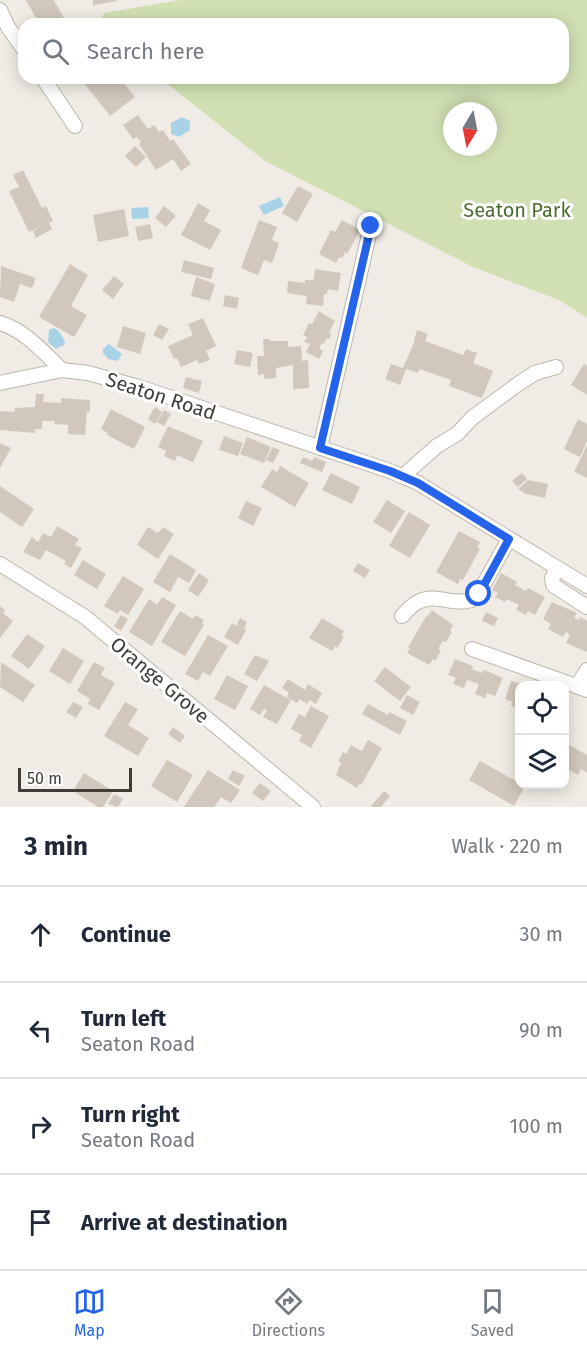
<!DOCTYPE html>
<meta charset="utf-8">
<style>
:root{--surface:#fff;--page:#f2f2f3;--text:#1f2937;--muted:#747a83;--line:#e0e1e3;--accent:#2563eb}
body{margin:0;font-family:"Fira Sans",sans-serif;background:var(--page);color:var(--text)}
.controls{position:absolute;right:18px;bottom:18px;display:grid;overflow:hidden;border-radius:12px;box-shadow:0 3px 15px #0003}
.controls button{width:54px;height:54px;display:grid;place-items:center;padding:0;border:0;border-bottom:2px solid var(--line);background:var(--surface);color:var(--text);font:30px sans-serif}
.compass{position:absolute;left:443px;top:102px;width:54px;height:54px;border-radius:50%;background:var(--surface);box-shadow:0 3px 15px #0003;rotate:190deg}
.scale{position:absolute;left:18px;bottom:15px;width:114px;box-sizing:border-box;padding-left:6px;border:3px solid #423c36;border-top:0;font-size:16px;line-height:21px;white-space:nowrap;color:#423c36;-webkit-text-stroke:4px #fff;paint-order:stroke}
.stop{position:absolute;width:18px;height:18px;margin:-14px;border:4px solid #2563eb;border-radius:50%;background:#fff}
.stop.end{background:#2563eb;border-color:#fff;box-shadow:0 2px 6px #0008}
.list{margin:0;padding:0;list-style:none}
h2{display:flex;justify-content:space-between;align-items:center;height:78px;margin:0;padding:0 24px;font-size:26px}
h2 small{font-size:20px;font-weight:400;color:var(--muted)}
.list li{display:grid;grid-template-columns:39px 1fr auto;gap:18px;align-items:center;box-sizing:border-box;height:96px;padding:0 24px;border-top:2px solid var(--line)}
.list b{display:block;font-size:22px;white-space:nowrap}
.list p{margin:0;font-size:20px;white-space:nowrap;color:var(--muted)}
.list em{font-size:20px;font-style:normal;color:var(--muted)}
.icon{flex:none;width:33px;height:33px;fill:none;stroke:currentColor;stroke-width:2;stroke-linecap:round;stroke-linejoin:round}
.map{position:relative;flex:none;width:587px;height:807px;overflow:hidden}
.search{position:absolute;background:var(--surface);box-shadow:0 3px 15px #0003;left:18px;right:18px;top:18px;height:66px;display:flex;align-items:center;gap:15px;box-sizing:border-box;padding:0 21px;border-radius:18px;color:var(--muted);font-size:22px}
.sheet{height:462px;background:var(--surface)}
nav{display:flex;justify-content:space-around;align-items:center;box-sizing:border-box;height:84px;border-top:2px solid var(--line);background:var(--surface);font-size:16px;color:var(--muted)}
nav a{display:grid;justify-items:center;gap:3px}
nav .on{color:var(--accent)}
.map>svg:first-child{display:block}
.green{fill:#d0e0b3;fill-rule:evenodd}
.water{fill:#a8d3e7}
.building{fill:#d1c7bc}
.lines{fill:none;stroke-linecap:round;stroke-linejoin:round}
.street-casing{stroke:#beb6ac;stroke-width:16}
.street{stroke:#fff;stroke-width:14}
.route{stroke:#2563eb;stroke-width:8}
.labels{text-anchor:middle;stroke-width:6;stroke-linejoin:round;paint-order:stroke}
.park-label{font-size:20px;fill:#4d6d30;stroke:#fff}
.street-label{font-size:20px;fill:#423c36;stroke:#fff}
</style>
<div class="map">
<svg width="587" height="807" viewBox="0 0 587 807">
<rect width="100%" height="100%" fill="#f0ece5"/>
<path class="green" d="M181,0H587V318L559,300L473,267L265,161L160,78H563V24H99L104,13ZM452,111H488V147H452Z"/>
<path class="water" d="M182,117L190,121V130L179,137L171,134V123Z
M280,197L284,206L264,215L259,206Z
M148,207L149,218L132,219L131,208Z
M53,328L58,330L65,341L64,345L56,349L48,342L49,330Z
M109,344L122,354L118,361L108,359L103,353V349Z"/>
<path class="building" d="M26,0H54L65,20L58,24H39Z
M93,0H117V1L93,5Z
M80,78H120L135,97L110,116Z
M138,115L148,129L154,125L159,132L163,130L170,141L173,139L191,164L181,171L173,159L156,170L139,144L141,142L137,137L133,139L123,125Z
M135,146L146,157L136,167L125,156Z
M23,170L42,208L46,206L53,221L49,223L52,229L36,238L33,231L46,224L29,232L9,191L19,187L13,175Z
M298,186L313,194L297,222L282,213Z
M198,203L210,210L204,221L221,230L210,250L181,235Z
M164,206L176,216L166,227L155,218Z
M124,209L129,236L98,242L93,215Z
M259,220L277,227L272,240L279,243L272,263L264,260L258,275L241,268Z
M342,220L360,230L347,254L345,252L342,258L339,257L336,263L319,254L331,230L335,232Z
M150,224L153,238L138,241L135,227Z
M184,260L214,268L211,279L181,272Z
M70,264L88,275L71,306L87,315L74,337L39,317Z
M1,266L36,278L32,288L20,284L14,302L0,297Z
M315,269L341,273L338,291L328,289L327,294H324L323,306L306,304L307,296L287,293L288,281L305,283V280H311L314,279Z
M114,276L124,284L113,299L102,290Z
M196,277L215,284L210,301L191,296Z
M225,295L239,298L237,309L223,306Z
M319,311L335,321L329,333L331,334L329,339L327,338L324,344L322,343L319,348L323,351L319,359L306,352L310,344L304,342L307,337L303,335L309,323L312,324Z
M203,318L216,346L206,351L210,360L199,364L197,360L181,367L177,358L174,359L168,346L193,335L188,324Z
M159,324L169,329L162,340L153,335Z
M123,326L146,333L140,354L117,347Z
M417,330L428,334L425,341L463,355L466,349L477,353L473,363L493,371L482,398L449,386L451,380L420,369L418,373L406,369L400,385L385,379L391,364L403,368L415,340H414Z
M263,339H270V341H288V347L301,346L302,361L308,360L309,388L293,389V365L276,368V378L264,379V374L258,375L257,356H264Z
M237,350L253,353L250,367L234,364Z
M584,364L587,366V395L571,385Z
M186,377L202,381L199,393L183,388Z
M36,394H44L43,402L61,403V398L90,400V412L87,411L85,435L68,434V425L54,424L55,421H42V429H35V433L0,430V411L14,412L15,408L35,407Z
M155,407L162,412L155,424L148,419Z
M111,409L145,427L134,449L107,435L108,433L101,429Z
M164,410L171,414L164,426L157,422Z
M578,419L587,424V441L580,457L564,449Z
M168,426L203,441L193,462L177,455L175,461L164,456L166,451L158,447Z
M224,436L243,443L238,456L219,450Z
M247,437L271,447L264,463L240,454Z
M0,443L11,448L0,468Z
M587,445V478L574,472Z
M273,447L280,450L273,463L266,460Z
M303,457L312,461L314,457L326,462L322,472L300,463Z
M280,466L309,483L295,507L261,487L272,469L277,472Z
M331,473L360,487L352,504L322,490Z
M522,473L527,479L518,487L512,481Z
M528,480L548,484L545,498L526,494L518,489Z
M0,486L34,509L22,527L0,512Z
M387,500L405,511L391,533L373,522Z
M246,501L262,508L253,526L238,518Z
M409,512L430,525L410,558L389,546Z
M57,526L79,539L75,545L82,548L71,568L64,564L66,561L46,550L40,560L23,552L32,537L38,542L43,533L51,537Z
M148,527L158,533L163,527L174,534L158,559L137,545Z
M459,531L480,542L477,547L480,549L463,580L460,579L458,584L436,572Z
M170,554L196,570L189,583L178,577L170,592L153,582Z
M83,560L106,574L97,589L74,575Z
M358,563L370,570L365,578L353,571Z
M199,573L209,580L198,597L188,590Z
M501,573L517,582L515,585L526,591L528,588L545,597L535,615L528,611L526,615L516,610L519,605L507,599L505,602L495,597L498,593L492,590Z
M123,576L144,589L128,615L120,610L118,614L104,606Z
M162,597L176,605L152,646L129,632L149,599L157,605Z
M552,602L577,613L574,618L579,620L580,617L587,621V652L566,643L570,635L566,632L563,637L548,629L551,624L543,619Z
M0,606L5,610L3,613L13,621L0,638Z
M432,610L453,625L450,630L452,632L446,642L443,641L438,649L441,650L435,661L433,659L429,665L407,653L410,648L408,647L427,615L428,616Z
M180,611L193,619L195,615L204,620L202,624L204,625L185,656L161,642Z
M486,612L498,618L494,626L482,621Z
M121,615L128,619L121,631L114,626Z
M240,618L247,622L244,628L246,630L238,645L224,637L232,623L236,626Z
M322,618L344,631L341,636L344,637L337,648L335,646L332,651L309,638Z
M27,634L45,646L29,669L11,656Z
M208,635L228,646L210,676L203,672L198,681L185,674Z
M63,648L84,661L70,684L49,671Z
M255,655L269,661L257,681L244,674Z
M455,659L473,666L472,669L482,673L484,670L503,678L495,696L487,693L485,698L475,694L479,684L467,680L464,688L453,684L456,678L448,675Z
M1,662L35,685L23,702L0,687Z
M94,662L105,668L101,675L115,683L99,710L88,704L90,699L77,691Z
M385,667L411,687L400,701L374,681Z
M227,675L248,686L235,710L214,699Z
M288,679L305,690L308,684L322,693L316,704L310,700L307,704L300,699L297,703L287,697L289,693L282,688Z
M511,681L524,685L520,686V709L511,706L513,702L505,699Z
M264,685L291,700L277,724L263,717L267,710L264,709L260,715L250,709Z
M407,695L420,702L413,715L400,708Z
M73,702L83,707L76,718L66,712Z
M125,702L138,709L128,725L149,738L138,756L104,736Z
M368,704L388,715L389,712L407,721L400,735L362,714Z
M311,706L329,716L311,748L299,741L302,735L291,729L299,714L305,717Z
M173,727L185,736L180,743L168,734Z
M368,740L382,748L361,785L359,784L357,788L336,775L341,763L338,761L343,752L346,754L351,745L362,751Z
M564,742L587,755V773L581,769L578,775L564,767Z
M167,760L193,775L177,802L151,786Z
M480,761L525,786L514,806L469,780Z
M208,770L240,790L231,803L221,797L214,807H184Z
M233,770L245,776L239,786L228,779Z
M84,773L113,791L103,807H98L73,791Z
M260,783L271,791L263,801L252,793Z
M384,791L390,796L381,807H373L371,806Z
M114,794L123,799L118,807L108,804Z"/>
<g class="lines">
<g class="street-casing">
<path id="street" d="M0,10L8,27L24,50
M43,78L75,126
M0,323C26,331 43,352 62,370
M0,383L62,370L88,373L139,387L390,471L418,483L587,586
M320,448L371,226
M403,476L437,446L457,434L472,418L518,384L535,373L556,367
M0,564L85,617L313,807
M558,568L552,578L553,585L587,607
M402,616C407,611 412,604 420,601C438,593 457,608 476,598L509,539
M472,649L587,690
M577,686L587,670"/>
</g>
<use href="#street" class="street"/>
</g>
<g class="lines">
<path class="route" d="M371,226L320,448L390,471L418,483L509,539L479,594"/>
</g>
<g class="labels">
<g class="park-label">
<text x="517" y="217">Seaton Park</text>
</g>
<g class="street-label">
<text transform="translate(161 396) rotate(18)" y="7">Seaton Road</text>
<text transform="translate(160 680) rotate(40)" y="7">Orange Grove</text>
</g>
</g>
</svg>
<div class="controls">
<button><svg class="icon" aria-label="locate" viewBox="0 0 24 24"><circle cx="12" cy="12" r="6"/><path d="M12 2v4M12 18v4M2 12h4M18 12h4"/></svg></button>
<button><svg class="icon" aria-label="layers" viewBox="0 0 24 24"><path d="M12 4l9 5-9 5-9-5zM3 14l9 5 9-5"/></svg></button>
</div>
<svg class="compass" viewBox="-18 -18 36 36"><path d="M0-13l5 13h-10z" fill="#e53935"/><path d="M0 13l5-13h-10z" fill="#747a83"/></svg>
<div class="scale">50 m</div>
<div class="stop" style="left:479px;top:594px"></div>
<div class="stop end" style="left:371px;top:226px"></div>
<div class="search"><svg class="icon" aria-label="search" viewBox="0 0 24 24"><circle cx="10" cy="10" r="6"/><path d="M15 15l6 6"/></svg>Search here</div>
</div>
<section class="sheet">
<h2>3 min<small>Walk · 220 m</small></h2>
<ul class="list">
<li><svg class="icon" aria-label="ahead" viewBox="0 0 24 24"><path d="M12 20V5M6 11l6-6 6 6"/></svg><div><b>Continue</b></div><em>30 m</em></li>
<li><svg class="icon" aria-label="left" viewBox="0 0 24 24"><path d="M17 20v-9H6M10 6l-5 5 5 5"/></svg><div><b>Turn left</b><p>Seaton Road</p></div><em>90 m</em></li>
<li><svg class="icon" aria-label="right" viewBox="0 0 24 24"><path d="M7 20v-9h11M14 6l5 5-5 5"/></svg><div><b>Turn right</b><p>Seaton Road</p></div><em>100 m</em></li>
<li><svg class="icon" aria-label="arrive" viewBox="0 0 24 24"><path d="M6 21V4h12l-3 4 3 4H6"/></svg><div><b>Arrive at destination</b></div></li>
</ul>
</section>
<nav>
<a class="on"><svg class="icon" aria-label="map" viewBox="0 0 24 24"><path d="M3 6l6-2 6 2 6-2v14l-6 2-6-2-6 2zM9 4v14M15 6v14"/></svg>Map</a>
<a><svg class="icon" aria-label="directions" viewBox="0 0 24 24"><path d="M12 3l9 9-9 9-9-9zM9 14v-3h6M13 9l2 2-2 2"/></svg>Directions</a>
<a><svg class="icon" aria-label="saved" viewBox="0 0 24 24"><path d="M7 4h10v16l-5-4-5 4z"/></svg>Saved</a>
</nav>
